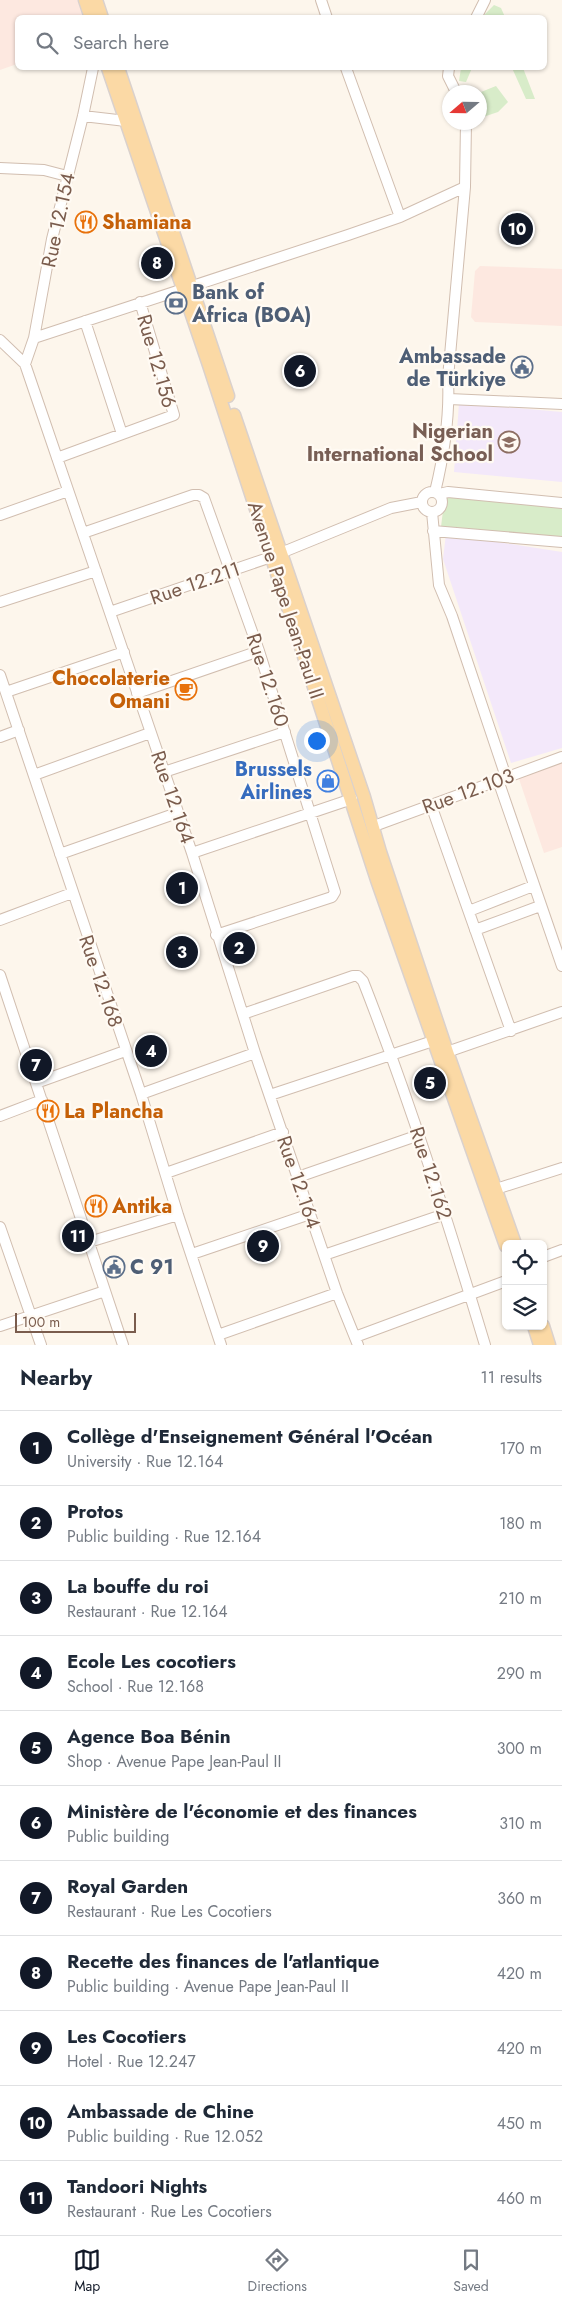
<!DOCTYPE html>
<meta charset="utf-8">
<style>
:root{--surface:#fff;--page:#f2f2f3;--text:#1f2937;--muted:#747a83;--line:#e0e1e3;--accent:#111827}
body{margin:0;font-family:Jost,sans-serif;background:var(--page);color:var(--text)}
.controls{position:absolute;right:15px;bottom:15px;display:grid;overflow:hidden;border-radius:8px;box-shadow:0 1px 4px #0004}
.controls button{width:45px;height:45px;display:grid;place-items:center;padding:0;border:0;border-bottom:1px solid var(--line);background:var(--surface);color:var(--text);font:25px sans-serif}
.compass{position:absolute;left:442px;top:85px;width:45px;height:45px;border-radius:50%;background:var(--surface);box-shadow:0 1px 4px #0004;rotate:250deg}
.scale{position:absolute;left:15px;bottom:12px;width:121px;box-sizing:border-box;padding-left:5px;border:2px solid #7a5c4d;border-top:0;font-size:14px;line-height:18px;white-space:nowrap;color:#7a5c4d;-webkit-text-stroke:4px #fffaf3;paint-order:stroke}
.you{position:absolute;left:316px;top:740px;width:18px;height:18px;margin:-12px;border:4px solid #fff;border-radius:50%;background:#1a73e8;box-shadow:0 0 0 8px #1a73e833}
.badge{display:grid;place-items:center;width:32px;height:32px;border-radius:50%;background:var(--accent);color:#fff;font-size:16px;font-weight:700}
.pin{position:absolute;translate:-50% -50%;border:2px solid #fff;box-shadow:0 1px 5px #0006}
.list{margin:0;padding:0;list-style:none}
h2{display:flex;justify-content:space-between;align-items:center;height:65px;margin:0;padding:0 20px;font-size:21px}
h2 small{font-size:16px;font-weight:400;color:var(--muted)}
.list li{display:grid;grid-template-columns:32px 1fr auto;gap:15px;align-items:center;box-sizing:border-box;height:75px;padding:0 20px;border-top:1px solid var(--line)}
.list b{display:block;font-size:19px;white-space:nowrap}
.list p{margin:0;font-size:16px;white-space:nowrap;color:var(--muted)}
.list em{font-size:16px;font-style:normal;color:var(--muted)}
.icon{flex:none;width:28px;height:28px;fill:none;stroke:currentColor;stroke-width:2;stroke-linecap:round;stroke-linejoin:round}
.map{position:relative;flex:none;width:562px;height:1345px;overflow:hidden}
.search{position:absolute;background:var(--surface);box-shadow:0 1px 4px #0004;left:15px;right:15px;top:15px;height:55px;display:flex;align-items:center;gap:12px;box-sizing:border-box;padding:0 18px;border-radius:8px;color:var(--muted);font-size:19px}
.sheet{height:890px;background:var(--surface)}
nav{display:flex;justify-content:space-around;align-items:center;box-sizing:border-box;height:70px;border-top:1px solid var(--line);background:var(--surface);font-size:14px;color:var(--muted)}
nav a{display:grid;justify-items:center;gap:2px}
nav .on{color:var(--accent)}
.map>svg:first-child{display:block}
.commercial{fill:#fde8e0}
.education{fill:#f3e8fa}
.green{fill:#d8ecc9}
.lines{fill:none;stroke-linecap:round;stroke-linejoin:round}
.minor-casing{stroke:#d1beb0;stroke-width:12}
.major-casing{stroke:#dad1cd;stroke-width:15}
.minor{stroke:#fff;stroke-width:10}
.major{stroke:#fbd9a5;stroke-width:12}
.labels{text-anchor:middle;stroke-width:4.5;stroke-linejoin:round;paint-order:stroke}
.street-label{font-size:20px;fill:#7a5c4d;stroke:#fffaf3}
.food-label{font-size:20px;font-weight:bold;fill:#c56008;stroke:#fffaf3;text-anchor:start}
.service-label{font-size:20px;font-weight:bold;fill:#4e5e75;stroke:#fffaf3;text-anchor:start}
.education-label{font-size:20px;font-weight:bold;fill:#785e54;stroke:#fffaf3;text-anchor:end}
.shop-label{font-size:20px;font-weight:bold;fill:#366cbe;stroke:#fffaf3;text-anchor:end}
</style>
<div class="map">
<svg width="562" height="1345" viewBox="0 0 562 1345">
<rect width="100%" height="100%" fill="#fdf6ec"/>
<path class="commercial" d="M0,0H79L85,17L18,18L17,64L0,70Z
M480,266L562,269V326L475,322L471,317L475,271Z
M562,761V847L544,853L518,776Z"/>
<path class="education" d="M459,403L562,412V482L454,472Z
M446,534L562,552V748L511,763L443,559Z"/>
<path class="green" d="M494,5L501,8L505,17H482Z
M461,68H472L466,82L459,81Z
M512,68H523L535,99H526Z
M459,86L470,87L481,92L496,86L508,102L498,112L480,118V92H460Z
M445,494L562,507V540L441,527Z"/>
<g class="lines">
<g class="minor-casing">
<path id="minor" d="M321,0L327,18
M476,18L485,0
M346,68L400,217
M449,68L448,76L456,92
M83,116L126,121
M0,168L44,170L67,176
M85,321L122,434
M34,338L348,235L400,217L465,187L466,122
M0,340L25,364L192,853L255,1053L337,1293L358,1345
M25,364L34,338L52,239L83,116L93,68
M449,399L562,404
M57,458L174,415L140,302
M435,492C444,455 450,417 448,378L465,187
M422 502a10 10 0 1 1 20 0a10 10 0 1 1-20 0Z
M439,494L448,492L562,503
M432,512L439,585L452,616L506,777
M0,515L68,491
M433,531L562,542
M83,533L193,495H199L204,498L259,651L335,892L332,897L216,935
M0,602L96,571
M110,612L271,557L391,508L422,502
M0,675L141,1094L178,1215L221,1345
M6,692L124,652
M137,693L259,651
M0,737L19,730
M164,772L285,732
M34,775L150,733
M498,780L562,966
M431,805L511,1031
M374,826L562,757
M192,853L352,799
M60,854L177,813
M469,911L533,886
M0,920L72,893
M475,930L540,906
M0,975L123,1345
M243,1014L353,976H358L363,981C410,1101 448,1222 485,1345
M447,1052L562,1012
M36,1083L125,1051
M141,1094L255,1053
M270,1095L433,1041
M0,1116L42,1100
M166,1173L283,1132
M298,1177L419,1135
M496,1189L562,1168
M0,1227L41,1345
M89,1242L178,1215
M192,1254L310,1214
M324,1255L445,1214
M543,1257L562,1250
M0,1326L105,1291
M218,1335L337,1293
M355,1337L506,1281"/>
</g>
<g class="major-casing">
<path id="major" d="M85,0L91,18
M96,0L102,18
M108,68L209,365L377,880L506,1246
M118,68L228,396
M234,415L364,797L380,852L447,1052L515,1244
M534,1326L540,1345
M543,1326L549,1345"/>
</g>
<use href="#minor" class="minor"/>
<use href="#major" class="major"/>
</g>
<defs>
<g id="restaurant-ring" transform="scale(1.125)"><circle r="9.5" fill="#fffaf3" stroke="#e8710a" stroke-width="1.5"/><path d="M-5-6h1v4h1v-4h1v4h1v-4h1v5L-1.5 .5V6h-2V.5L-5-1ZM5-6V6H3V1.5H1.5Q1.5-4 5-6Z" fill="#e8710a"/></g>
<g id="bank-ring" transform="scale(1.125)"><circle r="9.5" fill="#fffaf3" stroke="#5c6f8a" stroke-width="1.5"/><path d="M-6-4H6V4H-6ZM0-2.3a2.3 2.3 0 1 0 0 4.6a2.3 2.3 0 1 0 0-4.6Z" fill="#5c6f8a"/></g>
<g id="civic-ring" transform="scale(1.125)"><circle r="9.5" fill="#fffaf3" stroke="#5c6f8a" stroke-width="1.5"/><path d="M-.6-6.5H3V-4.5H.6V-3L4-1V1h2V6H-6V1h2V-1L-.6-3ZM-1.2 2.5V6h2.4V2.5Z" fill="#5c6f8a"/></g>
<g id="school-ring" transform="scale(1.125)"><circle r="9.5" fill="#fffaf3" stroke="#8d6e63" stroke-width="1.5"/><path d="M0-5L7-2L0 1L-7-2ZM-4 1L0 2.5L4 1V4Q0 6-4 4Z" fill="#8d6e63"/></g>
<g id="cafe-ring" transform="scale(1.125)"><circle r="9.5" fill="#fffaf3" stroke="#e8710a" stroke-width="1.5"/><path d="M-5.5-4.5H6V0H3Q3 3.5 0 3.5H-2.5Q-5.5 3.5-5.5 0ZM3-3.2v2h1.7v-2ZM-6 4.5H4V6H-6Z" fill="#e8710a"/></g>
<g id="shop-ring" transform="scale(1.125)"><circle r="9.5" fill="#fffaf3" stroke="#3f7fe0" stroke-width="1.5"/><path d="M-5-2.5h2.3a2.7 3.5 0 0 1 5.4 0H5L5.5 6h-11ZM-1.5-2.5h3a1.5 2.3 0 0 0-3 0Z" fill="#3f7fe0"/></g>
</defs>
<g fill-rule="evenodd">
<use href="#restaurant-ring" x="86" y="222"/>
<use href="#bank-ring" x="176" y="303"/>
<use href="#civic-ring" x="522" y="367"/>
<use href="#school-ring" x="509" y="442"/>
<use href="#cafe-ring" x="186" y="689"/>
<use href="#shop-ring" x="328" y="781"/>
<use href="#restaurant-ring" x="48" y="1111"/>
<use href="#restaurant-ring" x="96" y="1206"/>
<use href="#civic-ring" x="114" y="1267"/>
</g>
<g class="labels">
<g class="street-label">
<text transform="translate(58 220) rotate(-78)" y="7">Rue 12.154</text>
<text transform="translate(157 361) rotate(74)" y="7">Rue 12.156</text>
<text transform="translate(195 583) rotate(-19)" y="7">Rue 12.211</text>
<text transform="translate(286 600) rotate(72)" y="7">Avenue Pape Jean-Paul II</text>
<text transform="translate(268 680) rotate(72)" y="7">Rue 12.160</text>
<text transform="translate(468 791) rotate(-20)" y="7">Rue 12.103</text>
<text transform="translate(173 797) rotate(71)" y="7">Rue 12.164</text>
<text transform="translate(101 981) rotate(71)" y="7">Rue 12.168</text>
<text transform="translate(431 1173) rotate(72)" y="7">Rue 12.162</text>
<text transform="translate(299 1182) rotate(71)" y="7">Rue 12.164</text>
</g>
<g class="food-label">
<text x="102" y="229">Shamiana</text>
<text x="170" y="685" text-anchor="end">Chocolaterie<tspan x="170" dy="23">Omani</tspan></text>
<text x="64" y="1118">La Plancha</text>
<text x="112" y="1213">Antika</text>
</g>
<g class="service-label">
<text x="192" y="299">Bank of<tspan x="192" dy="23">Africa (BOA)</tspan></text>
<text x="506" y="363" text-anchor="end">Ambassade<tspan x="506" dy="23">de Türkiye</tspan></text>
<text x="130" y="1274">C 91</text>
</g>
<g class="education-label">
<text x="493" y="438">Nigerian<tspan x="493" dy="23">International School</tspan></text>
</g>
<g class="shop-label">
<text x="312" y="776">Brussels<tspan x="312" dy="23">Airlines</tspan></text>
</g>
</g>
</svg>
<div class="controls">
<button><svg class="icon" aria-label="locate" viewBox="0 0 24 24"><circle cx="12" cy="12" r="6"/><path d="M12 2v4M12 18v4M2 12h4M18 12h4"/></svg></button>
<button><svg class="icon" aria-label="layers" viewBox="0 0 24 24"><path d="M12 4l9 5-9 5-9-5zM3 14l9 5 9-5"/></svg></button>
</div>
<svg class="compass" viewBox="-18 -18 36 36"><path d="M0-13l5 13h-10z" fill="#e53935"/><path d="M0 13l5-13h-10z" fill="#747a83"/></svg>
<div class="scale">100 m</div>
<div class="you"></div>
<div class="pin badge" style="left:182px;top:888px">1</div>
<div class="pin badge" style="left:239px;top:948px">2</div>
<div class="pin badge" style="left:182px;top:952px">3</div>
<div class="pin badge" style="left:151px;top:1051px">4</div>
<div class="pin badge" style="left:430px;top:1083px">5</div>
<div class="pin badge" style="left:300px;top:371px">6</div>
<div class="pin badge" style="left:36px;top:1065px">7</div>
<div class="pin badge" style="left:157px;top:263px">8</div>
<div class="pin badge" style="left:263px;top:1246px">9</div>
<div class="pin badge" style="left:517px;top:229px">10</div>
<div class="pin badge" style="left:78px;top:1236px">11</div>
<div class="search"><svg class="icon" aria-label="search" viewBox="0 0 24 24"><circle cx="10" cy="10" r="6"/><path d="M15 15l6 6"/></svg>Search here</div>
</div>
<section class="sheet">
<h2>Nearby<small>11 results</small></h2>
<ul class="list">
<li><span class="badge">1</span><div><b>Collège d'Enseignement Général l'Océan</b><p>University · Rue 12.164</p></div><em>170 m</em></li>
<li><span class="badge">2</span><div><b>Protos</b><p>Public building · Rue 12.164</p></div><em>180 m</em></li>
<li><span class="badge">3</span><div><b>La bouffe du roi</b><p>Restaurant · Rue 12.164</p></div><em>210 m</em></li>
<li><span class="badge">4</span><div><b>Ecole Les cocotiers</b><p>School · Rue 12.168</p></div><em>290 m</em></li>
<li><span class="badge">5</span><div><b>Agence Boa Bénin</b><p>Shop · Avenue Pape Jean-Paul II</p></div><em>300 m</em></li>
<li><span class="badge">6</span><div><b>Ministère de l'économie et des finances</b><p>Public building</p></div><em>310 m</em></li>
<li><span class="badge">7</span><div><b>Royal Garden</b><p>Restaurant · Rue Les Cocotiers</p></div><em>360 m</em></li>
<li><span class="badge">8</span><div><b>Recette des finances de l'atlantique</b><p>Public building · Avenue Pape Jean-Paul II</p></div><em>420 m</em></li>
<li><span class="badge">9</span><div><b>Les Cocotiers</b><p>Hotel · Rue 12.247</p></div><em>420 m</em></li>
<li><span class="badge">10</span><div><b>Ambassade de Chine</b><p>Public building · Rue 12.052</p></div><em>450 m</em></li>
<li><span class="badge">11</span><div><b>Tandoori Nights</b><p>Restaurant · Rue Les Cocotiers</p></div><em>460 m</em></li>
</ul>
</section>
<nav>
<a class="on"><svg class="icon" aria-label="map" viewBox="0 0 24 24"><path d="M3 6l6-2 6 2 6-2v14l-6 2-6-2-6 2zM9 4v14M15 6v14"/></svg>Map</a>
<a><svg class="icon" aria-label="directions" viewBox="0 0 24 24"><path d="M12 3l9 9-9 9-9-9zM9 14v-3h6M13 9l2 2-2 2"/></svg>Directions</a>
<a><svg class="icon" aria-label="saved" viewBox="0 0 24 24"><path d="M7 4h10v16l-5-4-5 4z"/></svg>Saved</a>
</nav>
